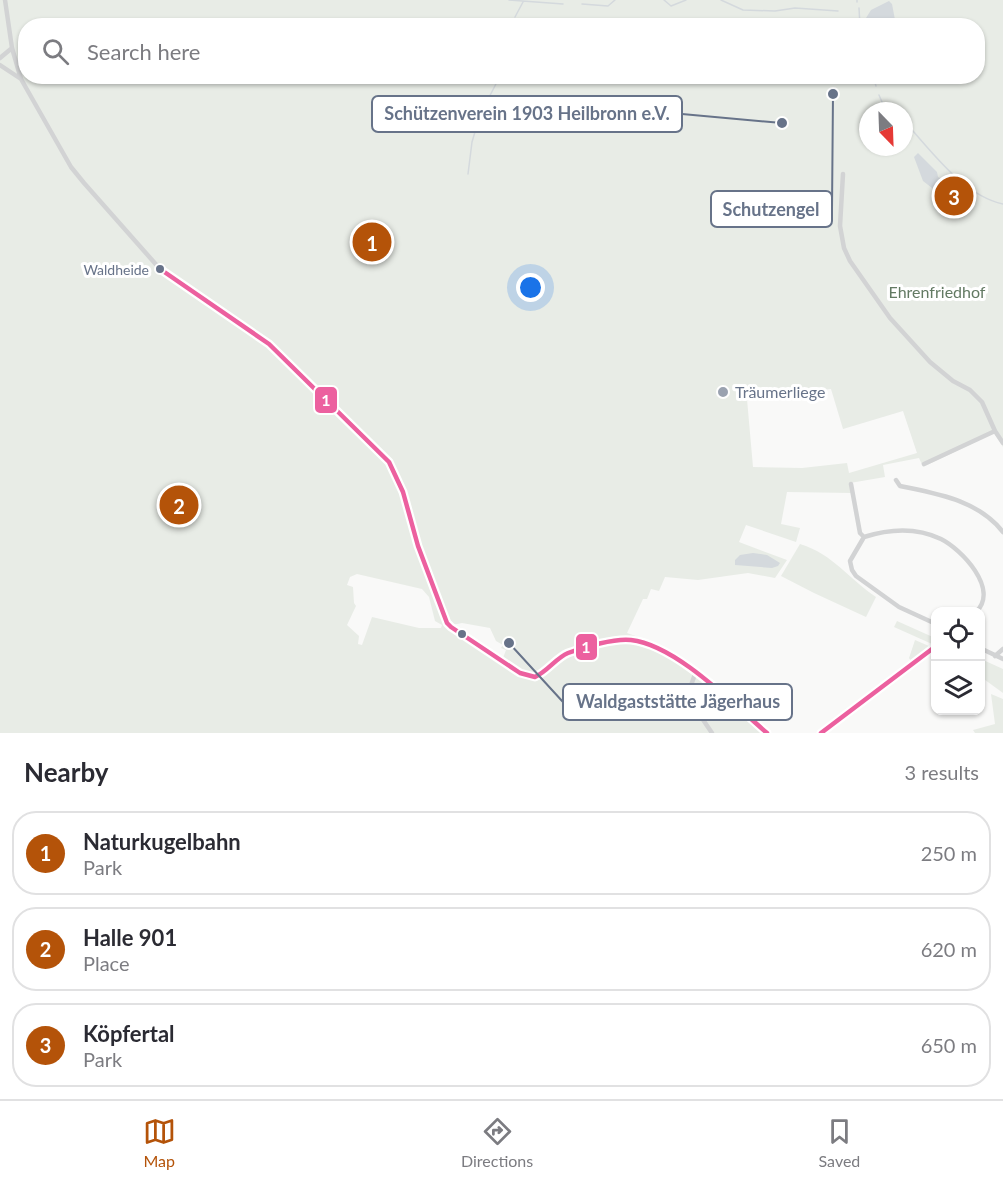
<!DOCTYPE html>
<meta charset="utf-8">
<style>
:root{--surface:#fff;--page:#f2f2f3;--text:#2b2b33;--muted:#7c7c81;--line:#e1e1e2;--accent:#b45309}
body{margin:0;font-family:Lato,sans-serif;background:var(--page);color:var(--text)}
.controls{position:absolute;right:18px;bottom:18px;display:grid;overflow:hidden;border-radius:12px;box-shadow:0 2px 4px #0004}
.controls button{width:54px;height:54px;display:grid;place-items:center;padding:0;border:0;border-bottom:2px solid var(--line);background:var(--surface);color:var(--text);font:30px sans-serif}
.compass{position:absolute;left:859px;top:102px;width:54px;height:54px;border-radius:50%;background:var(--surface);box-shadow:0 2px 4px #0004;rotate:157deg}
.you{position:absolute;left:531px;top:288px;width:21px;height:21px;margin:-15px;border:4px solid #fff;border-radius:50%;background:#1a73e8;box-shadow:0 0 0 9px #1a73e833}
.badge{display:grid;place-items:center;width:39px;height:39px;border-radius:50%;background:var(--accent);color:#fff;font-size:20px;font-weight:700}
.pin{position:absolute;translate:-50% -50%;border:3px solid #fff;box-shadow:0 2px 6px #0006}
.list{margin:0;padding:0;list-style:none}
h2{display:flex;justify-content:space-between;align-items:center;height:78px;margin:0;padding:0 24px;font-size:26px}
h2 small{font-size:20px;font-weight:400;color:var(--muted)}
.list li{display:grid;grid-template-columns:39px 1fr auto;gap:18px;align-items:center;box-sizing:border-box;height:84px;margin:0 12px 12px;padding:0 12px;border:2px solid var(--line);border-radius:24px}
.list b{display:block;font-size:22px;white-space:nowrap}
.list p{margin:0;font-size:20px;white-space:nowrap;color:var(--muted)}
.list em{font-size:20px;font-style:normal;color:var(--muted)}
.icon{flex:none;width:33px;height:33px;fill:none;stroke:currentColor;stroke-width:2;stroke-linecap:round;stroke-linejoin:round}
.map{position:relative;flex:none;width:1003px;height:733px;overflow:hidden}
.search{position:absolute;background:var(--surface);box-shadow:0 2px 4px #0004;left:18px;right:18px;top:18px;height:66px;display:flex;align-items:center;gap:15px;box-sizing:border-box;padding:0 21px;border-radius:24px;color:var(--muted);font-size:22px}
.sheet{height:366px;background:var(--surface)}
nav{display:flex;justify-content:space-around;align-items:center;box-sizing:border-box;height:84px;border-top:2px solid var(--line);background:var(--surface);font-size:16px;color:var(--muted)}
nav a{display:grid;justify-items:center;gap:3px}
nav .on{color:var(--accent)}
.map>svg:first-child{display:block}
.green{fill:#e8ece6;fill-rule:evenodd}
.water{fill:#d4d9dd}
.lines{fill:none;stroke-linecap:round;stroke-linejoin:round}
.stream{stroke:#d4d9dd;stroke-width:1.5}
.minor{stroke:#d2d3d4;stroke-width:4.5}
.bus-1-casing{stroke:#fff;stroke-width:9}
.bus-1{stroke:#ec609f;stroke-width:4.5}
.bus-dot{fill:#677389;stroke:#fff;stroke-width:2}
.poi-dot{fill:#9aa2b0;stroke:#fff;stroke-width:2}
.labels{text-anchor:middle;stroke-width:6;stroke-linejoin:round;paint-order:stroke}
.bus-label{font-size:14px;fill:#677389;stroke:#fff;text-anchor:end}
.park-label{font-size:16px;fill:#637a63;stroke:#fff}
.poi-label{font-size:16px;fill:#677389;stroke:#fff;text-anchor:start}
.leader{fill:none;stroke:#677389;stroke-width:2}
.callout-dot{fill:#677389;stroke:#fff;stroke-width:2}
.callout{fill:#fff;stroke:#677389;stroke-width:2}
.callout-label{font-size:18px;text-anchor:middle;font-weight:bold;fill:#677389}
.line-badge{stroke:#fff;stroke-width:2}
.badge-label{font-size:16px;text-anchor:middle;font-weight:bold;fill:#fff}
</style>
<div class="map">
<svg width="1003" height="733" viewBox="0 0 1003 733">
<rect width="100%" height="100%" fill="#f9f9f8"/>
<path class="green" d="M0,0H1003V447L994,433L923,467L919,458L883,465L885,477L850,483L852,493L787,492L781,524L800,528L796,542L746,525L739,542L787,560L775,578L748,573L698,580L665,577L659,591L651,589L647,599H643L627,633L649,641L670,652L761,733H0ZM26,26H978V76H26ZM868,111H904V147H868ZM831,389L843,429L903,411L917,453L849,473L847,463L802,468L753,467L747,399ZM357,574L422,589L429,597L435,621L442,625L441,628H419L372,617L362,645L358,644L359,636L347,625L356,606L354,603L353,587L347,585L350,577ZM462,623L490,628L496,641L503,645L501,648L506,650L503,658L452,625Z
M800,544C833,554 849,579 876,597L866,617L814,593L781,576Z
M897,621L935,638V642L932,644L894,627Z
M915,640L929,646L911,661L909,658Z
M981,659L1003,669V693L981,677Z
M991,694L1003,699V733H975L973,730L995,724Z"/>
<path class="water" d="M889,1L892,4L896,25H868L866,18L871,10Z
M918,153L937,172L938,177L948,182L949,186L941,192L936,191L923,181L914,157Z
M753,553L767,555L780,563L778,566L772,568L735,565V560L740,555Z"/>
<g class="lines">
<path class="stream" d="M509,0L563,4
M664,0L671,6L686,0
M721,0L743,10L775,11L795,8L838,11
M857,2V0
M582,4L608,6L615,0
M859,8L860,26
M515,17L523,2
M873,76L876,86
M879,95L885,109H889L892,105L897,111
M904,121C931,150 962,195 1003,204
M468,174L472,142L480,115L500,76"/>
<path class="minor" d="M5,0L12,48L21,79L71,167L84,183L160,269L269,344L389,462L403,492L418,546L447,623L451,627L520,673L535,677C549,672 555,660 567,653C584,649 615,639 631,640C670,642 736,707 767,733
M0,58L12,48
M0,65L21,79
M843,174L840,226L844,248L850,261L890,318L930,362L953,381L970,390L982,402L995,431L1003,443
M924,464L995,431
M896,480L900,486C938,494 978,500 1003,532
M851,484L860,533L864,537
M864,537C889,529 916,527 941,539C961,549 1000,589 976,612
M864,537L850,561L852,570L856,576L899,607L936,624
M980,648L1003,659
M995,656L1003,649
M695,674L688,694L689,699L712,733
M821,733L936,646"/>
<g class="bus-1-casing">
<path id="bus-1" d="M160,269L269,344L389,462L403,492L418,546L447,623L451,627L520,673L535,677C548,671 556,658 568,653C584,647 615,638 631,640C676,645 733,704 767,733
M821,733L936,646"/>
</g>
<use href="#bus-1" class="bus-1"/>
</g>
<g class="bus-dot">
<circle cx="160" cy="269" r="5"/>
<circle cx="462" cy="634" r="5"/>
</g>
<circle class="poi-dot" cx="723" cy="392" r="6"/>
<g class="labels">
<g class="bus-label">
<text x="149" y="275">Waldheide</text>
</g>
<g class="park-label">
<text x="937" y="298">Ehrenfriedhof</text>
</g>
<g class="poi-label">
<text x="735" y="398">Träumerliege</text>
</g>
</g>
<path class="leader" d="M782 123L682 114M833 94L832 209M509 643L563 702"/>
<g class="callout-dot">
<circle cx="782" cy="123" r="6"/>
<circle cx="833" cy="94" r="6"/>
<circle cx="509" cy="643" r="6"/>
</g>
<g class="callout">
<rect x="372" y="96" width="310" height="36" rx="6"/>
<rect x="711" y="191" width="121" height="36" rx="6"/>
<rect x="563" y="684" width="229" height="36" rx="6"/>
</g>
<g class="callout-label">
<text x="527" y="120">Schützenverein 1903 Heilbronn e.V.</text>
<text x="771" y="216">Schutzengel</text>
<text x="678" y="708">Waldgaststätte Jägerhaus</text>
</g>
<g class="line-badge">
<rect x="314" y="386" width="24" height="28" rx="6" fill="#ec609f"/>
<rect x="575" y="633" width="23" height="28" rx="6" fill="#ec609f"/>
</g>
<g class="badge-label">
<text x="326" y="406">1</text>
<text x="586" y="653">1</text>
</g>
</svg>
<div class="controls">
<button><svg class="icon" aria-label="locate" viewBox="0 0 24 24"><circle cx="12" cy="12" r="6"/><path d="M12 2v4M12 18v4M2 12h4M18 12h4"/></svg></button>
<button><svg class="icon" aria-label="layers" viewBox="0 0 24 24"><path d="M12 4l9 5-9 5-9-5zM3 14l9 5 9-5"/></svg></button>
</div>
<svg class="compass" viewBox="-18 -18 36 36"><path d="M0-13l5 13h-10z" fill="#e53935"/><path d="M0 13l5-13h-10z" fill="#7c7c81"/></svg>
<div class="you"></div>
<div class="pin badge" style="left:372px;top:242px">1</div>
<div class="pin badge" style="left:179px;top:505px">2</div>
<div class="pin badge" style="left:954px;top:196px">3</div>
<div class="search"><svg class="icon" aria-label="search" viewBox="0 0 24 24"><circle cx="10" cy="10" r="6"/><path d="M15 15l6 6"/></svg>Search here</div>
</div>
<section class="sheet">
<h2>Nearby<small>3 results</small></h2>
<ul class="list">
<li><span class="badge">1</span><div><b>Naturkugelbahn</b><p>Park</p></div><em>250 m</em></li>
<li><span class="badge">2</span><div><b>Halle 901</b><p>Place</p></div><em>620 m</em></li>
<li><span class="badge">3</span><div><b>Köpfertal</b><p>Park</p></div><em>650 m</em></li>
</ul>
</section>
<nav>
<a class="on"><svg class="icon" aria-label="map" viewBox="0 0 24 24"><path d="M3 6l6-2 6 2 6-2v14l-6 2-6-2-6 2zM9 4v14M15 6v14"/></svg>Map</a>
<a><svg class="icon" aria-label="directions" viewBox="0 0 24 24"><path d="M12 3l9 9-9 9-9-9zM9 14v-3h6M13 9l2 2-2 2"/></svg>Directions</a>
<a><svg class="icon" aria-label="saved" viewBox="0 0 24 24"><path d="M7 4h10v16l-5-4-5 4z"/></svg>Saved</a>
</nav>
